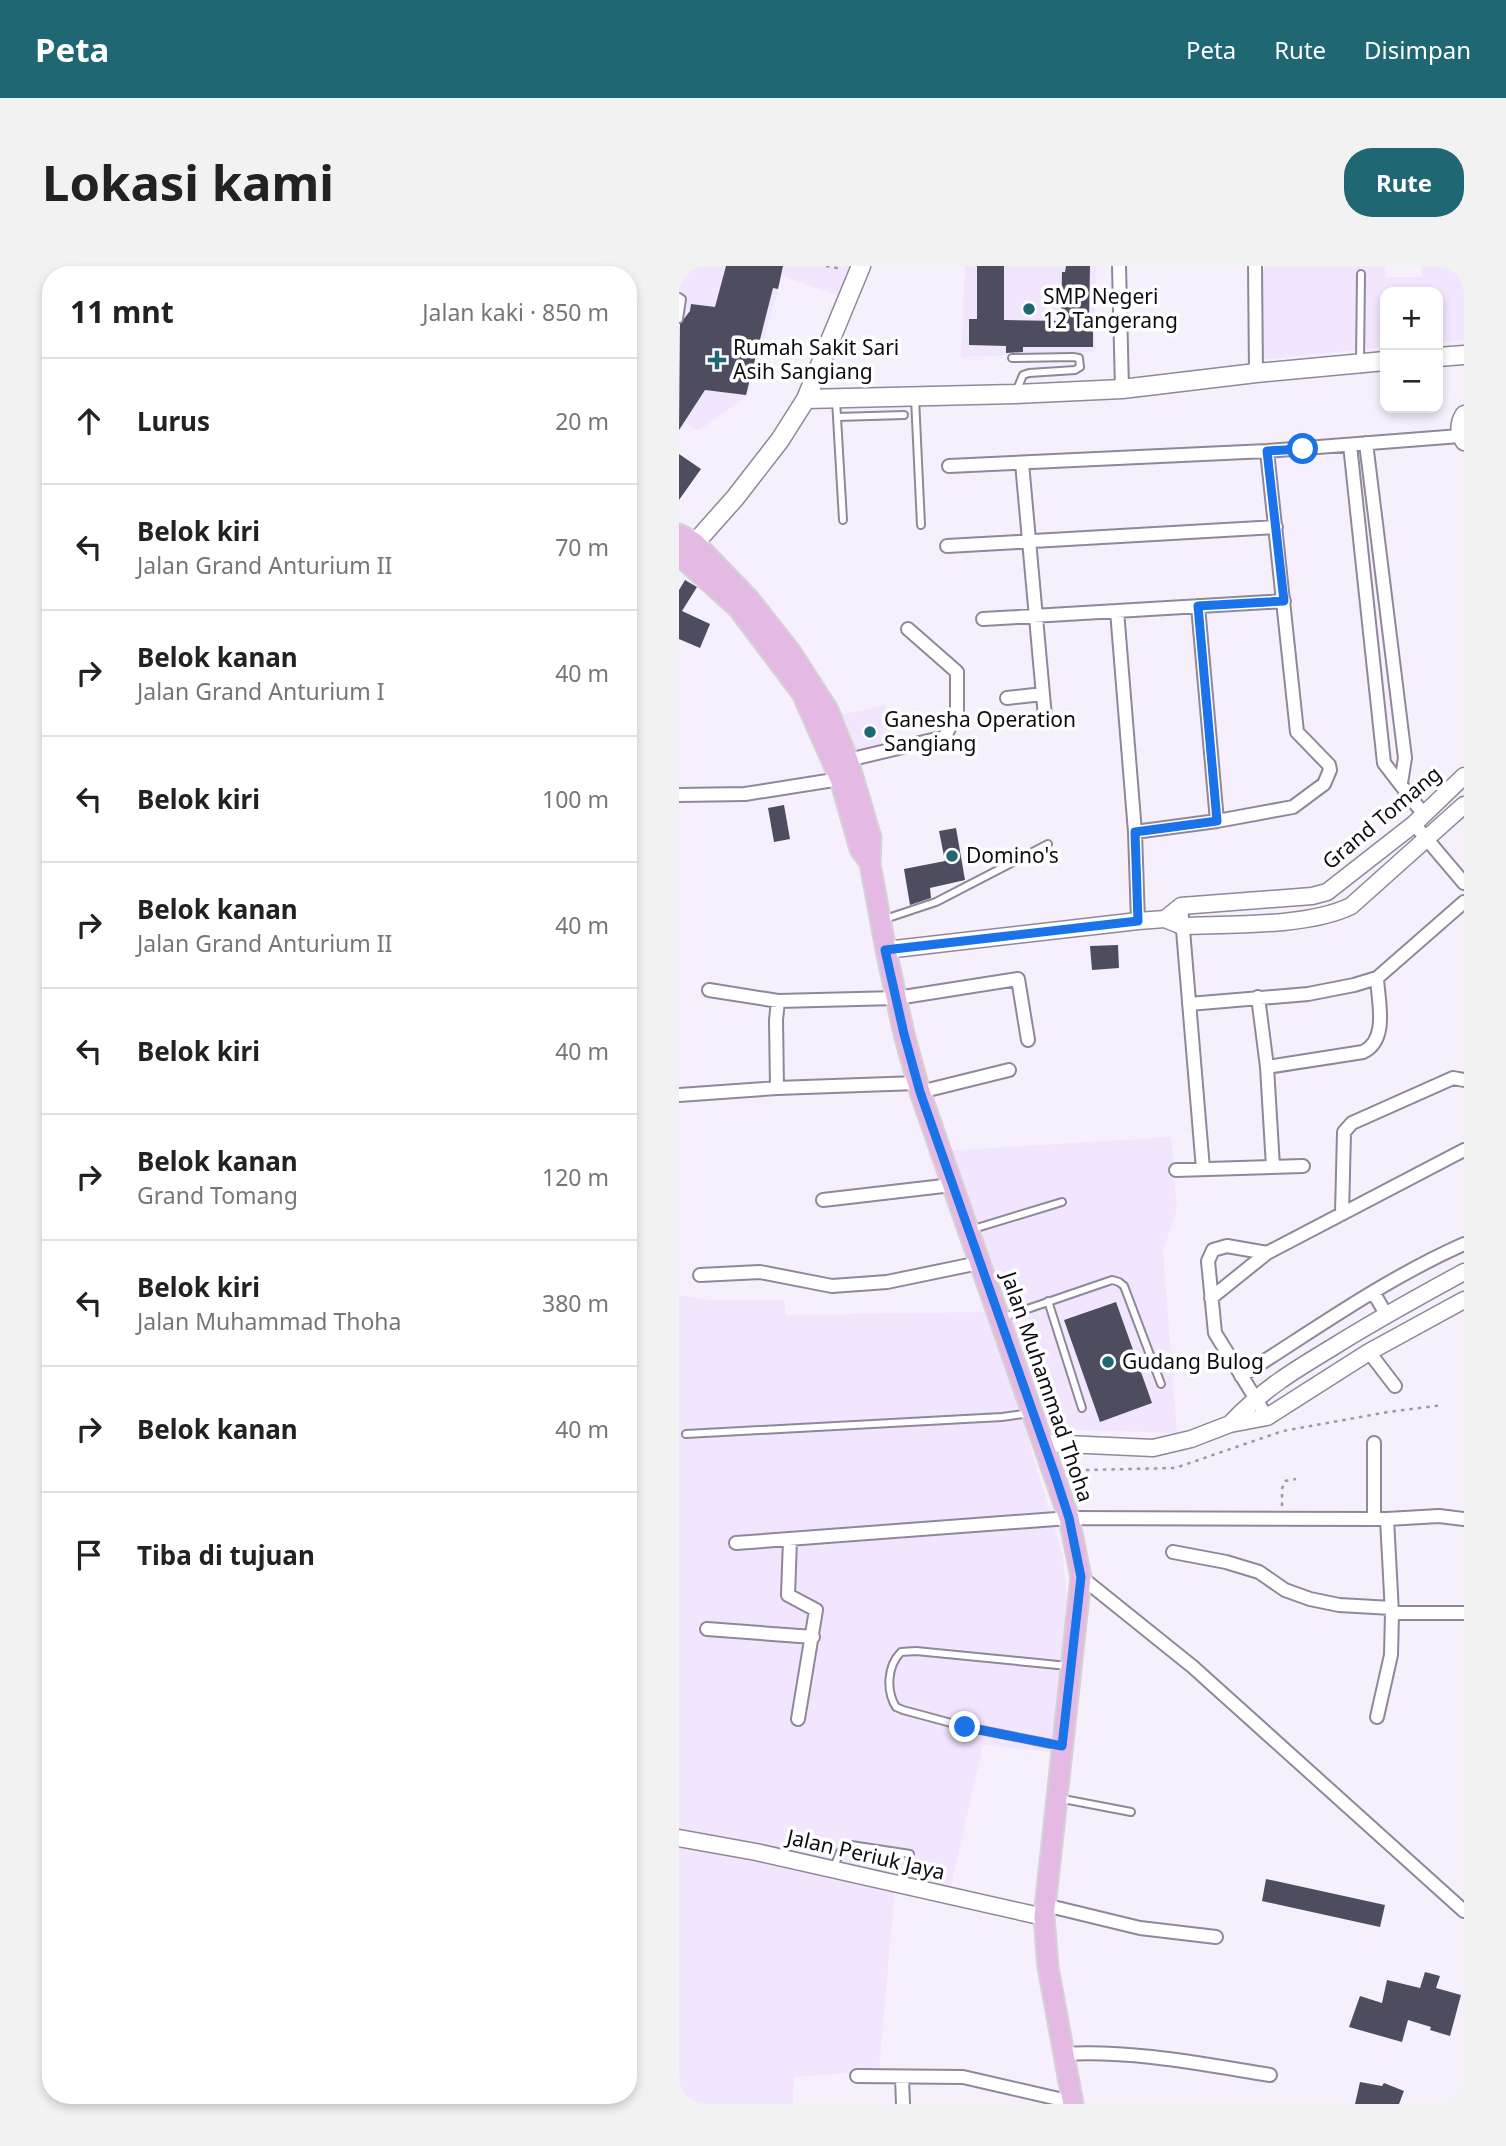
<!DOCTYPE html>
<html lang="id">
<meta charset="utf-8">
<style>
:root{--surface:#fff;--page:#f2f2f2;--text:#222;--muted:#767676;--line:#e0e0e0;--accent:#1e6773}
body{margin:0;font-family:"Noto Sans",sans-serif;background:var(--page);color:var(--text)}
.controls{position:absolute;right:21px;top:21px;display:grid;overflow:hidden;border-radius:14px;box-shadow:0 4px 10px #0003}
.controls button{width:63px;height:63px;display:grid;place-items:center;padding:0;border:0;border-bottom:2px solid var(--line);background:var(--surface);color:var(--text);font:35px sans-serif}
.stop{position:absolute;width:21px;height:21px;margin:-16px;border:5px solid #1a73e8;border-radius:50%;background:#fff}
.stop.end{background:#1a73e8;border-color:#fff;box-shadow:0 2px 7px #0008}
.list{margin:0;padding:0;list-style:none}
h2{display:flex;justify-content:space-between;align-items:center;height:91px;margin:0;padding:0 28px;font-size:30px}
h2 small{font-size:23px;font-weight:400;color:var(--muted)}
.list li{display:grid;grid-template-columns:46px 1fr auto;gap:21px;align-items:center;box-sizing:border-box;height:126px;padding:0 28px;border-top:2px solid var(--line)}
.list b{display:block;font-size:26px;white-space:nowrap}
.list p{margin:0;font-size:23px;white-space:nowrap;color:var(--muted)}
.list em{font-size:23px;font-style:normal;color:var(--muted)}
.icon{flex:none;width:38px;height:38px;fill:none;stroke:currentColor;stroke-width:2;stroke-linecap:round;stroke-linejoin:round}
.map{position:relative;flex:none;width:785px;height:1838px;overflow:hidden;border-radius:28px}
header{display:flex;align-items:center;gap:42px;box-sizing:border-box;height:98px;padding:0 35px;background:var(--accent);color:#fff}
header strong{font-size:33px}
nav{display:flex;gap:38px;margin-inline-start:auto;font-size:24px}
.intro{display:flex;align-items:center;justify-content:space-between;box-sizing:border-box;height:168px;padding:0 42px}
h1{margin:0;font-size:49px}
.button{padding:18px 32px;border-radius:28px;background:var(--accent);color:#fff;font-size:24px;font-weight:700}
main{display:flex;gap:42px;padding:0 42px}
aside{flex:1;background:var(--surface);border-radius:28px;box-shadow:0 4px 10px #0003}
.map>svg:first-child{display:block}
.built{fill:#f1e6fd}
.building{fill:#4e4c5f}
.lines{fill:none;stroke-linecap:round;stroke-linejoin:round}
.service-casing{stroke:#90879a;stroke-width:10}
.minor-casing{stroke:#90879a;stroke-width:16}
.tertiary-casing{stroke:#90879a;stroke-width:19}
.secondary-casing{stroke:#90879a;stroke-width:21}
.primary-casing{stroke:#d4d3d4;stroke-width:23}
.path{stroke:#9e99a4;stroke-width:2.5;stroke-dasharray:3.5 5;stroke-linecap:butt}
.service{stroke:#fff;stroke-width:6}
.minor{stroke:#fff;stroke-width:12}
.tertiary{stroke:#fff;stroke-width:16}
.secondary{stroke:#fff;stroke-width:18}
.primary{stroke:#e4b9e3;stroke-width:19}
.route{stroke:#1a73e8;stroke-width:9}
.poi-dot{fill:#1e6773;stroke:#fff;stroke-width:2.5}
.labels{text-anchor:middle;stroke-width:7;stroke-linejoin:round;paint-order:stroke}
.poi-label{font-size:21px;fill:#0e0b12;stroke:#fff;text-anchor:start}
.street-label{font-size:21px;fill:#0e0b12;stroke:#fff}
</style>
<header>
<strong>Peta</strong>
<nav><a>Peta</a><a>Rute</a><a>Disimpan</a></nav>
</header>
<div class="intro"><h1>Lokasi kami</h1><a class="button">Rute</a></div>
<main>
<aside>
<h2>11 mnt<small>Jalan kaki · 850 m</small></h2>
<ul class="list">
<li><svg class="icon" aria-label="ahead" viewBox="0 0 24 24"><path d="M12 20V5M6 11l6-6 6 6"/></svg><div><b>Lurus</b></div><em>20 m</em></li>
<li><svg class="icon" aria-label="left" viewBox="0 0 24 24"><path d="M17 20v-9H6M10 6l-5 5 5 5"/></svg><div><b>Belok kiri</b><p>Jalan Grand Anturium II</p></div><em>70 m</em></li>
<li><svg class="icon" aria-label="right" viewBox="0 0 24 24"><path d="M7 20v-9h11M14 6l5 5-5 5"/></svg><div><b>Belok kanan</b><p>Jalan Grand Anturium I</p></div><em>40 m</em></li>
<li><svg class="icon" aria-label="left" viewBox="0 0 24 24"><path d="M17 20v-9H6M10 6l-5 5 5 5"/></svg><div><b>Belok kiri</b></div><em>100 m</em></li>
<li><svg class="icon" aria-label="right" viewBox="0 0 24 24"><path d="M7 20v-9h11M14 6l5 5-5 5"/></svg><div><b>Belok kanan</b><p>Jalan Grand Anturium II</p></div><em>40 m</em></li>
<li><svg class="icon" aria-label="left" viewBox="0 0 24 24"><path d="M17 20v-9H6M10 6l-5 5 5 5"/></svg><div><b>Belok kiri</b></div><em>40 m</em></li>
<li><svg class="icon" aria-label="right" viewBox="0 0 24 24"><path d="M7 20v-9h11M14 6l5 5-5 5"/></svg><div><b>Belok kanan</b><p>Grand Tomang</p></div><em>120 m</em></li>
<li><svg class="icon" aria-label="left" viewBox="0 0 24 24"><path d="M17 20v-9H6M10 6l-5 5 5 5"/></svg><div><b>Belok kiri</b><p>Jalan Muhammad Thoha</p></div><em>380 m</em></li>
<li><svg class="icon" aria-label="right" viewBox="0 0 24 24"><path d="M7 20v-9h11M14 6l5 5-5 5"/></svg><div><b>Belok kanan</b></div><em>40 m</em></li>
<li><svg class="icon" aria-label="arrive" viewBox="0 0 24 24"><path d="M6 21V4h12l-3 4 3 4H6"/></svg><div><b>Tiba di tujuan</b></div></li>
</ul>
</aside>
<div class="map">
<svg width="785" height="1838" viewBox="0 0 785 1838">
<rect width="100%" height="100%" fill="#f6f0fd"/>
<path class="built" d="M0,0H178L170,33L103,10L69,129L19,165L7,157L0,167Z
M286,0H417L416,86L282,91Z
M585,0H706L707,11H743V0H785V74L759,76V26H706V81L579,94Z
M206,439L217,481L176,489L160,449Z
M492,871L498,944L484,985L498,1167L346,1162L384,1291L391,1367L375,1486L304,1479L272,1620L217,1609L200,1805L115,1811L114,1838H0V1029L33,1034H105L107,1049L306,1046L248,886Z"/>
<path class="building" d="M47,0H104L99,23L94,22L67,129L26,124L0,164L1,58L11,45L12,38L36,41Z
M298,0H325V54L382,55L383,6H386L387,0H411L410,55H414V81H344V86L327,87V80L290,79V53H298Z
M0,188L22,203L0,234Z
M6,314L18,321L3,345L31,358L21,382L0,373V324Z
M105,539L111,573L95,576L89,542Z
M277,562L286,614L251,622L252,632L231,639L225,603L266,595L260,565Z
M439,679L440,702L413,704L411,680Z
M437,1036L473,1137L421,1156L385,1054Z
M587,1613L706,1639L701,1661L583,1635Z
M746,1706L761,1710L757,1722L782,1729L771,1770L751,1764L752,1761L729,1754L723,1776L670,1761L681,1730L703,1737L708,1714L741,1722Z
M681,1816L703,1820L705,1817L725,1825L720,1838H676Z"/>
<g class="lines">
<g class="service-casing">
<path id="service" d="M0,31L3,33L0,53
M333,92L394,91L400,92L401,101L396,104L350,107L344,109L337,126
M681,96L682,8
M236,132L242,259
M157,134L164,254
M158,151L225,149
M203,654L257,636L369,578
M291,964L383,936
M369,1035L403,1142
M322,1052L433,1014L440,1016L445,1020L482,1118
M7,1168L323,1151L352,1147
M382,1480L287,1461L224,1444L217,1441C207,1425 208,1400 222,1386L237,1385L389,1400
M379,1532L452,1546
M155,1601L161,1586L172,1579L231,1588"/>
</g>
<g class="minor-casing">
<path id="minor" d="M440,0L443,123
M576,0L577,107
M687,177L726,492L722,517
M671,179L705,497L739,541L747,547
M343,197L366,451
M270,200L588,185L781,170
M268,280L597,261
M519,340L538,555
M438,345L456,566L459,655
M304,353L605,335
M328,432L364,428
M169,494L266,471L278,445V406L229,363
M0,529L66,528L161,513
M735,558L785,617
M456,566L538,555L614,541L645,518L651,504L650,499L618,466L588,185
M502,640L524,903
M30,724L99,735L218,732L339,713L349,774
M579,731L588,801L594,901
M510,738L629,728L675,719L698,712L785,636
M588,801L684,786C710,774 699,735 698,712
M98,822L97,754L99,735
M241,826L330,804
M0,829L98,822L238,817
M497,904L624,900
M144,934L273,919
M663,948L665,866L673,857L774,812L785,814
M21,1009L81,1006L153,1020L208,1016L300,997
M694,1026L707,1048
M532,1032L588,987L785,884
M690,1086L716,1120
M562,1110C635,1064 706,1013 785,978
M588,1151L536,1067L529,995L534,984L548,980L588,987
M695,1177V1253
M111,1274L109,1329L137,1344L119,1453
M57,1277L390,1252L708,1253L760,1250L785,1253
M494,1286L547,1296L580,1306L606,1324L631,1333L660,1339L713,1342
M402,1311L514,1401L785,1645
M713,1347H785
M28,1363L134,1371
M698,1451L712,1389L713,1347L708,1253
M366,1639L461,1662L537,1671
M384,1788C454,1784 522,1798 591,1809
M178,1810L284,1811L393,1836
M223,1812L224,1838"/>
</g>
<g class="tertiary-casing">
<path id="tertiary" d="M785,148C779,157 779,166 785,176
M486,653L502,640L633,630L648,626L735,558L785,510
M207,684L459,655L486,653L503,660C551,658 629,661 672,640L785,539
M551,1158C584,1123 614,1105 654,1081C697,1054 741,1030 785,1006
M365,1177L474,1182L512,1173L551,1158L588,1151L690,1086L785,1034
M0,1572L77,1586L365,1651"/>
</g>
<g class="secondary-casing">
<path id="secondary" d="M759,91L785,89
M127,133L336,128L443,123L577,107L706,95
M16,277L56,232L101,174L127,133L182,0"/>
</g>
<g class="primary-casing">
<path id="primary" d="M0,268L16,277L70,333L111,385L149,444L169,494L192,572L191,598L207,684L225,768L241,826L390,1252L402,1311L365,1651L369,1701L394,1838
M0,289L59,342L123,427L161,513L181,583L191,597"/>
</g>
<path class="path" d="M147,0L163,3
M390,1206L407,1204L496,1202L604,1165L709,1146L764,1139
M603,1240V1223L606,1215L617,1213"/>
<use href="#service" class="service"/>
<use href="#minor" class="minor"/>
<use href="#tertiary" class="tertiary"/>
<use href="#secondary" class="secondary"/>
<use href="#primary" class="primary"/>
</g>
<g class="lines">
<path class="route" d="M286,1461L383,1480L402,1311L390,1252L376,1209L241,826L225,768L206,684L459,655L456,566L538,555L519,340L605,335L588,185L624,183"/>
</g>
<g class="poi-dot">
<circle cx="350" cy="43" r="7"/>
<path d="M34.5 83.5h7v7h7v7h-7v7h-7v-7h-7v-7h7z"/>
<circle cx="191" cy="466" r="7"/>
<circle cx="273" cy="590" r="7"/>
<circle cx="429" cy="1096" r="7"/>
</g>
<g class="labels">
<g class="poi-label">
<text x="364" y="38">SMP Negeri<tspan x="364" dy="24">12 Tangerang</tspan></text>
<text x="54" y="89">Rumah Sakit Sari<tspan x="54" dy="24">Asih Sangiang</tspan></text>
<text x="205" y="461">Ganesha Operation<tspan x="205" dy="24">Sangiang</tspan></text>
<text x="287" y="597">Domino's</text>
<text x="443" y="1103">Gudang Bulog</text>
</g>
<g class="street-label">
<text transform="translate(703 552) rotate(-40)" y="7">Grand Tomang</text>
<text transform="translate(368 1121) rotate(71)" y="7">Jalan Muhammad Thoha</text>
<text transform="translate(187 1589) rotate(13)" y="7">Jalan Periuk Jaya</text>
</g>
</g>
</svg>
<div class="controls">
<button>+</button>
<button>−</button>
</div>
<div class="stop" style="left:624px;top:183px"></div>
<div class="stop end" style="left:286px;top:1461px"></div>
</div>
</main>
